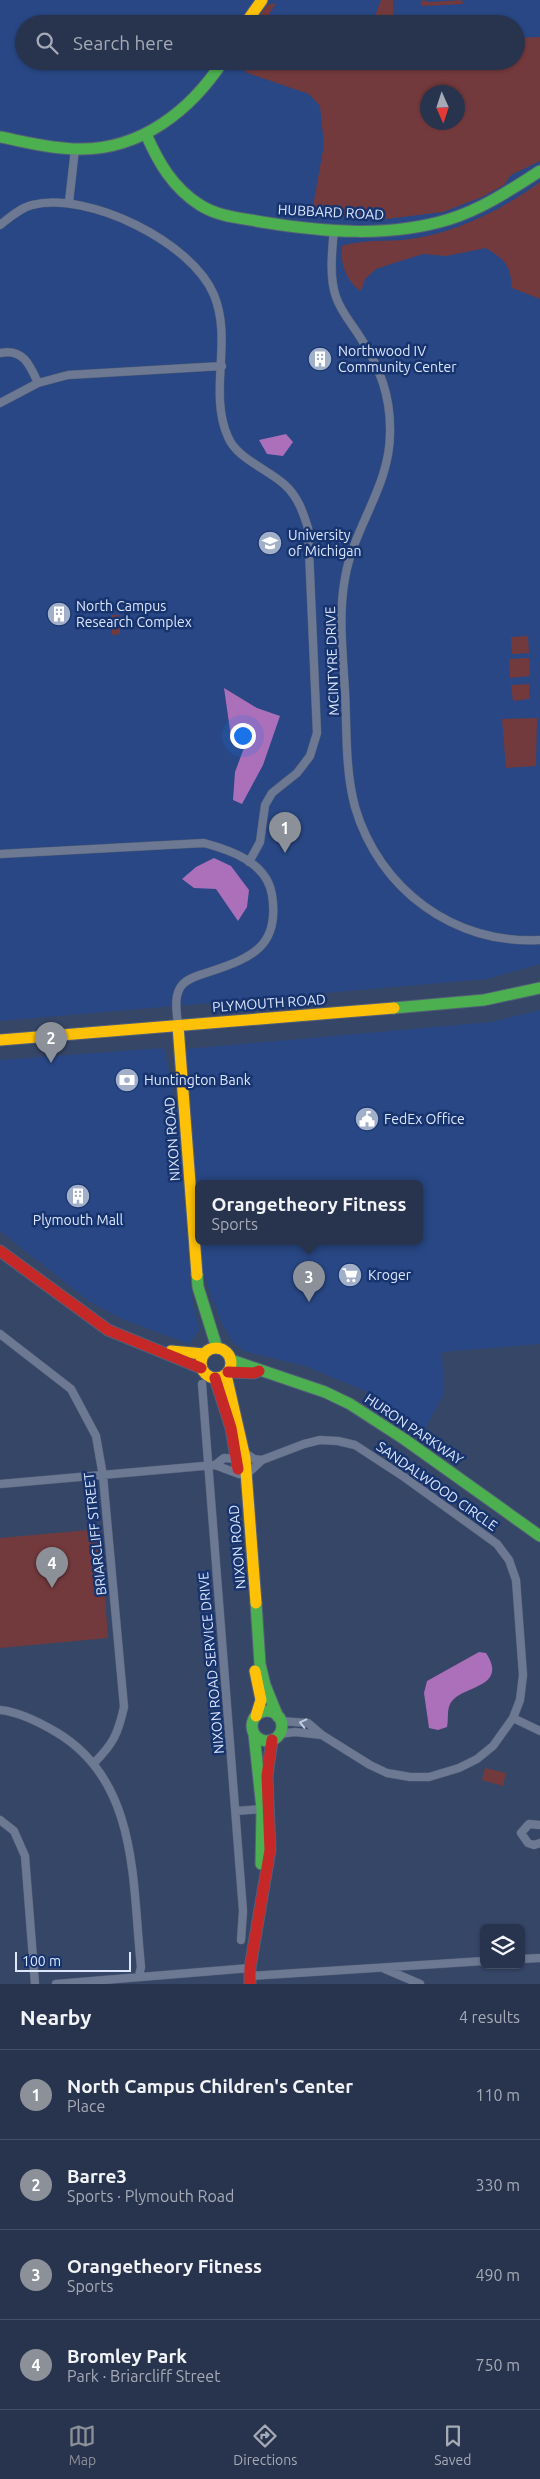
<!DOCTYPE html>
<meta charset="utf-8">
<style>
:root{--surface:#28344d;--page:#303c54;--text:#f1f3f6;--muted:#a5aab6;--line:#444f65;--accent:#8c9099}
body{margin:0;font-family:Ubuntu,sans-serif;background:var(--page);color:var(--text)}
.controls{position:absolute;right:15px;bottom:15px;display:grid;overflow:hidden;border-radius:8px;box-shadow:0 1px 4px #0004}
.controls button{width:45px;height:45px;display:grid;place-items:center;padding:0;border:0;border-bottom:1px solid var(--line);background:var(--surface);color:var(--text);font:25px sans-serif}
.compass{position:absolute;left:420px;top:85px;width:45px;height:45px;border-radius:50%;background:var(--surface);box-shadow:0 1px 4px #0004;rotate:177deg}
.scale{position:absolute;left:15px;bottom:12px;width:116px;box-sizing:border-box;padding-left:5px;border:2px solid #dce7fd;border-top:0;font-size:14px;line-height:18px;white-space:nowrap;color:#dce7fd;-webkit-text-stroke:4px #18346f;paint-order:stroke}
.you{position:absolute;left:242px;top:735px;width:18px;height:18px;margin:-12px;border:4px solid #fff;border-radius:50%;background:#1a73e8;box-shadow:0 0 0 8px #1a73e833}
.badge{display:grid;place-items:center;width:32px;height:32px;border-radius:50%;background:var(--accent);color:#fff;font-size:16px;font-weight:700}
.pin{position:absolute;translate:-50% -41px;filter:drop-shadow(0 1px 2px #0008)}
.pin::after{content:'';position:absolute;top:26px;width:18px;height:15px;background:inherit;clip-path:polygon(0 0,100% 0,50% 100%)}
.popup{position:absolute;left:195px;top:1180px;width:228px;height:65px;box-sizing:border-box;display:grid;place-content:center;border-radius:8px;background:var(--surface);filter:drop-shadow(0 1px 4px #0005);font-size:16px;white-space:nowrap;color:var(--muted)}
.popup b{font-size:19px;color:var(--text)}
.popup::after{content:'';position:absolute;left:50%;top:100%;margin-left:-10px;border:10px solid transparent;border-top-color:var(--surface)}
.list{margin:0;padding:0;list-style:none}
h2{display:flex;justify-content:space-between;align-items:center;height:65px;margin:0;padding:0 20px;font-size:21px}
h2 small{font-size:16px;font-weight:400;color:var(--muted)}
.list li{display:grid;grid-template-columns:32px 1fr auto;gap:15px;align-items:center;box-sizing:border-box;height:90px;padding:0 20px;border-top:1px solid var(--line)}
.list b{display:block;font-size:19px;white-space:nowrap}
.list p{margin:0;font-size:16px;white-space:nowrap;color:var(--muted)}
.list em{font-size:16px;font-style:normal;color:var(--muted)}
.icon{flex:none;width:28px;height:28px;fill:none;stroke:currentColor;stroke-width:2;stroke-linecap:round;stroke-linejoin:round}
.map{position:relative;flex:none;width:540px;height:1984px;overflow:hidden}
.search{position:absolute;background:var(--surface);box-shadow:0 1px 4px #0004;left:15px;right:15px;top:15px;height:55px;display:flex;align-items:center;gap:12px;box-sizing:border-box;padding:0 18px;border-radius:28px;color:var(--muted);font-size:19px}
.sheet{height:425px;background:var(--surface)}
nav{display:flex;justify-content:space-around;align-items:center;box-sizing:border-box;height:70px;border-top:1px solid var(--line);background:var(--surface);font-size:14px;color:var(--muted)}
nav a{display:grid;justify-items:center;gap:2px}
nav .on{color:var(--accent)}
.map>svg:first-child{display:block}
.built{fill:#284784;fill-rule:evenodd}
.green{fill:#733a3d;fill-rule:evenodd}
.water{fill:#ac6fb9}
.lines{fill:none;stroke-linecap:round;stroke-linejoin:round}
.street-casing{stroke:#535f78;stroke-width:9}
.fast-casing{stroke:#535f78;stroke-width:13}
.slow-casing{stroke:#535f78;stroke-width:13}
.jam-casing{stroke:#535f78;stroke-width:13}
.street{stroke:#6d7992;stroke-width:8}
.fast{stroke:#4caf50;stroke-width:11}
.slow{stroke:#ffc107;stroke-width:11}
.jam{stroke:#c62828;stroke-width:11}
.oneway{stroke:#c0cce2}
.labels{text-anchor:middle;stroke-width:5;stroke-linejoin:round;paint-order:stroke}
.street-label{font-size:14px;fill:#dce7fd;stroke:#18346f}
.poi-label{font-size:14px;fill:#dce7fd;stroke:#18346f;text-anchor:start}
</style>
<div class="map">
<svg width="540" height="1984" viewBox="0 0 540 1984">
<rect width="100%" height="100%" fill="#364667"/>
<path class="built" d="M0,0H540V964L487,979L0,1021ZM24,24H516V61H24ZM428,92H458V122H428Z
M540,1010V1344L442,1352L444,1393L425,1429L368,1392L305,1366L244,1351L232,1341L221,1322L203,1272L201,1241H419V1183H199V1214L187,1049L491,1022Z
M164,1048L179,1120L191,1293L199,1330L189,1344L120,1318L90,1302L0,1231V1060Z"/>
<path class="green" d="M381,0H393L394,24H375L373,21Z
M421,0L430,2L462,0L463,4L421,6Z
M276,3L263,24H254L267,5Z
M540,37V161L511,175L504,185L482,197L443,212L386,219H362L318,214L313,206L324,145L320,106L309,94L247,73L242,67L245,61H516V38ZM428,92H458V122H428Z
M540,182V299L512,288C510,264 506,261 486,248L446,256L423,254L397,262L376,269L365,279L361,291C347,283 339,261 342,246C364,239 387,242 410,239C455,233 504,209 540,182Z
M111,615H119L120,634L112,635Z
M528,636L529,653L512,654L511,637Z
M529,658L530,676L510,678L509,659Z
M529,684V699L513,701L511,685Z
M537,718L536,766L506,768L502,719Z
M100,1529L108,1638L0,1648V1538Z
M485,1768L506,1773L503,1786L482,1780Z"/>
<path class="water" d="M286,434L293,442L283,456L267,454L259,440Z
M224,688L257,708L280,716L263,765L242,804L233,800L235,772L250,732L231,737Z
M214,858L231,866L249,890L247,907L238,921L216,889L194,888L182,879L196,867Z
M479,1652L486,1653C508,1687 466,1685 452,1701C446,1708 449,1718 447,1727L438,1730L429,1728L424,1693L427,1681Z"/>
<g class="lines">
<g class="street-casing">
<path id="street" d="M69,202L75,149
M0,225C9,218 20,208 32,205C88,191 192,242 214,295C233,341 208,392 228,437C237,459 268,469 285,485C298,497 303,512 308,528L317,733L310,756L297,773L272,793L265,805L260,842L249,862
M334,229C332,251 329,277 336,297C341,312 352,324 360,337C380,367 391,397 390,433C390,486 354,526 345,578C338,616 343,654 345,692C347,730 345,770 355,807C379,889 454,945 540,940
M0,353C23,348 30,365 38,383L0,403
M38,383L68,375L222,366
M0,854L204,843C230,850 267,862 272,895C280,946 252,958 209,972C200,975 188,978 182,985C173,996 177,1012 178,1026
M0,1334L71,1389L96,1436L103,1476L124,1707C118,1734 113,1744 94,1763
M202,1384L243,1911L241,1940
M244,1452L254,1459L262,1460L246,1475
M237,1459L224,1458L215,1465L239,1474
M262,1460L304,1444L320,1440L338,1441L355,1445L404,1477L497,1544L509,1560L516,1580L523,1675L520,1700L513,1718L493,1746L477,1759L459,1768L429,1777H410L387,1773L370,1765L322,1735L308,1723L280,1721
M0,1484L215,1465
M0,1710C20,1712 39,1722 56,1732C139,1781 132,1882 141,1967L139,1976
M513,1718L540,1731
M279,1734L295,1732L322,1735
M236,1811L262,1809
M0,1820L14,1831L25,1856L35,1984
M540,1825L529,1824L521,1833L528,1843L534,1845L540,1843
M521,1959L540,1958
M385,1969L420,1984
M250,1976L484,1961
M56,1984L250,1968"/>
</g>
<g class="fast-casing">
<path id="fast" d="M146,134C158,162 173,188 200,205C219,217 241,218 262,222C324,232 389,238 450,219C482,209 512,189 540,171
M0,137C26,142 53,149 79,149C141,150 191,110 223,61
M394,1008L484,1000L540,988
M197,1275L198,1287L217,1348
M231,1360L325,1392L350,1404L404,1439L540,1536
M256,1603L260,1664L265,1685L278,1717
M252 1726a15 15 0 1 1 30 0a15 15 0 1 1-30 0Z
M254,1734L262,1809L261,1864"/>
</g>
<g class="slow-casing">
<path id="slow" d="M245,24L262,0
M178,1026L197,1275
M0,1040L394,1008
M201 1363a15 15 0 1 1 30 0a15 15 0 1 1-30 0Z
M171,1351L204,1354
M226,1375L245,1458L256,1603
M255,1671L261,1700L256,1716"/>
</g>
<g class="jam-casing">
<path id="jam" d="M0,1251L108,1330L201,1368
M228,1372L254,1373L259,1371
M215,1378L231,1428L238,1469
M250,1984V1968L270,1850L267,1776L272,1740"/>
</g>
<use href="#street" class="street"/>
<use href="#fast" class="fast"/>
<use href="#slow" class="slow"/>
<use href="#jam" class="jam"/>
</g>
<defs><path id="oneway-chevron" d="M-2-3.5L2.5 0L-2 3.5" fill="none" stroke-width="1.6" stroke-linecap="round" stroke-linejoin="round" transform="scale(1.25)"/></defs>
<use class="oneway" href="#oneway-chevron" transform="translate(303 1723) rotate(-167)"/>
<defs>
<g id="building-disc" transform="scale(1.25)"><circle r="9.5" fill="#a2afc8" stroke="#18346f"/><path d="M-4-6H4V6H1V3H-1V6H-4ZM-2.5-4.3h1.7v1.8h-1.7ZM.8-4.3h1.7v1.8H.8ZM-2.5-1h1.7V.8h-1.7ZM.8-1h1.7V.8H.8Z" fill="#fff"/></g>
<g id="university-disc" transform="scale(1.25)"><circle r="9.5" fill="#a2afc8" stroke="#18346f"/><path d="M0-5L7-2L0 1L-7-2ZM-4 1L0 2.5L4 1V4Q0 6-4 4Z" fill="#fff"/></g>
<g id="bank-disc" transform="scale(1.25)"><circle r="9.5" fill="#a2afc8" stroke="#18346f"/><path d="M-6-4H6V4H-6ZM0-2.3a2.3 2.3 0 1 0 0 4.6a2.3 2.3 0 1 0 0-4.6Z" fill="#fff"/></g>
<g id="civic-disc" transform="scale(1.25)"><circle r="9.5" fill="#a2afc8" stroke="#18346f"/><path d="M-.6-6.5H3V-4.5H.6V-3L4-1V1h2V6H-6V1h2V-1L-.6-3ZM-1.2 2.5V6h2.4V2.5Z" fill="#fff"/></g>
<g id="supermarket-disc" transform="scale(1.25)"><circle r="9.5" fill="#a2afc8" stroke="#18346f"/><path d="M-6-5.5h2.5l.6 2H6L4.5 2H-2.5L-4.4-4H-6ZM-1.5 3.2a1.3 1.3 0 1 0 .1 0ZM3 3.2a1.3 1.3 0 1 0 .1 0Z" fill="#fff"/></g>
</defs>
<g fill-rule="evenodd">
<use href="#building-disc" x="320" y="359"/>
<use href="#university-disc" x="270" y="543"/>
<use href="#building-disc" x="59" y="614"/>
<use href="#bank-disc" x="127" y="1080"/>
<use href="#civic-disc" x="367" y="1119"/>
<use href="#building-disc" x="78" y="1196"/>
<use href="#supermarket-disc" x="350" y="1275"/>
</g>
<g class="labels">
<g class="street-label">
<text transform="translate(331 212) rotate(3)" y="5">HUBBARD ROAD</text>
<text transform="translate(332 661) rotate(-92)" y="5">MCINTYRE DRIVE</text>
<text transform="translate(269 1003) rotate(-4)" y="5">PLYMOUTH ROAD</text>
<text transform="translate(172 1139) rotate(-94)" y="5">NIXON ROAD</text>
<text transform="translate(414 1429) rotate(34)" y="5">HURON PARKWAY</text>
<text transform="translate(437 1486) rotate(35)" y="5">SANDALWOOD CIRCLE</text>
<text transform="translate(95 1534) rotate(-96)" y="5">BRIARCLIFF STREET</text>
<text transform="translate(237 1547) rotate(-95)" y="5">NIXON ROAD</text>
<text transform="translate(211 1663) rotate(-95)" y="5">NIXON ROAD SERVICE DRIVE</text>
</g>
<g class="poi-label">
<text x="338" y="356">Northwood IV<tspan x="338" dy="16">Community Center</tspan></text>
<text x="288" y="540">University<tspan x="288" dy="16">of Michigan</tspan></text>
<text x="76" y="611">North Campus<tspan x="76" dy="16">Research Complex</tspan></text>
<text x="144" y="1085">Huntington Bank</text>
<text x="384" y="1124">FedEx Office</text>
<text x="78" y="1225" text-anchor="middle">Plymouth Mall</text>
<text x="368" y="1280">Kroger</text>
</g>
</g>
</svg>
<div class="controls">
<button><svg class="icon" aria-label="layers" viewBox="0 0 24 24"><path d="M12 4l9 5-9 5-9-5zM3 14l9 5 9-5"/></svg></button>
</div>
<svg class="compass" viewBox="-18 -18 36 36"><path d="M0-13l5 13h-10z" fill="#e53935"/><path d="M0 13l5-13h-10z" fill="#a5aab6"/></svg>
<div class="scale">100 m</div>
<div class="you"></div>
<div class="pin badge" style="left:285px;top:853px">1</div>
<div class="pin badge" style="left:51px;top:1063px">2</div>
<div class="pin badge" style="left:309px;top:1302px">3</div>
<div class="popup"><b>Orangetheory Fitness</b>Sports</div>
<div class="pin badge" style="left:52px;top:1588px">4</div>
<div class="search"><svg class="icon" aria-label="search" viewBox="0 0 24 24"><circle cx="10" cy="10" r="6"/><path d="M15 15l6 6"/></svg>Search here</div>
</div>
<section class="sheet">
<h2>Nearby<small>4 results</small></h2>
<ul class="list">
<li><span class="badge">1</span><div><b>North Campus Children's Center</b><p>Place</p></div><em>110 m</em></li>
<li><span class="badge">2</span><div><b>Barre3</b><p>Sports · Plymouth Road</p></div><em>330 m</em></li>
<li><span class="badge">3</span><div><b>Orangetheory Fitness</b><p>Sports</p></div><em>490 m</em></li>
<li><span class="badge">4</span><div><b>Bromley Park</b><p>Park · Briarcliff Street</p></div><em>750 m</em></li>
</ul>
</section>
<nav>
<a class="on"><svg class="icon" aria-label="map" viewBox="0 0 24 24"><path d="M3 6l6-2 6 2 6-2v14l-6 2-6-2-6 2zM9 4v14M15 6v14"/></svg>Map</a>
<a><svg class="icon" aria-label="directions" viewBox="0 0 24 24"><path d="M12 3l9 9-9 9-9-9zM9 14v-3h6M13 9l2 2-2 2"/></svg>Directions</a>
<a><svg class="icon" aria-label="saved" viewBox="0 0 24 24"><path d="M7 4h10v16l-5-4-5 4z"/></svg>Saved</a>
</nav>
